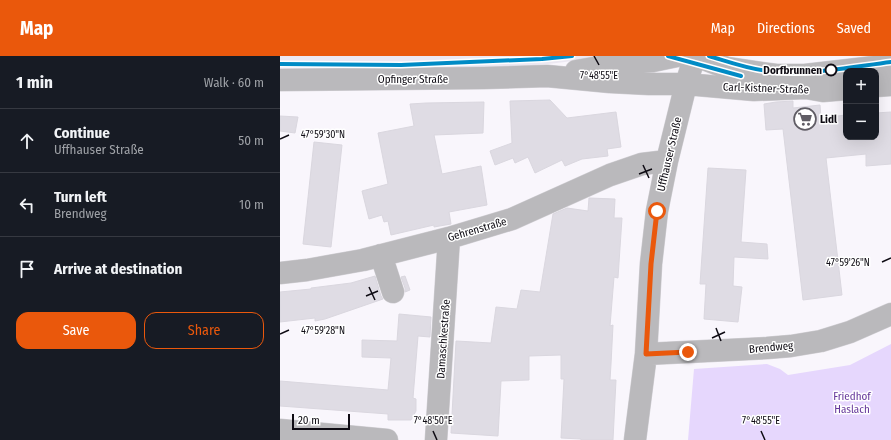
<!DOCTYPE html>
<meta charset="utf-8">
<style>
:root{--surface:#171b24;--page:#20242c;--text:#f1f3f6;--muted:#9ea1a6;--line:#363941;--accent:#ea580c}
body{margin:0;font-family:"Fira Sans Condensed",sans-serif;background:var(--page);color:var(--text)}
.controls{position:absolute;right:12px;top:12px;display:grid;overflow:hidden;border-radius:8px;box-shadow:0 4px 16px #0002}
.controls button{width:36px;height:36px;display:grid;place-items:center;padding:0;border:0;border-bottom:1px solid var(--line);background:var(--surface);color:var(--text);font:20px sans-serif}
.scale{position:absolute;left:12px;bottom:10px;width:58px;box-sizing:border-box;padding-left:4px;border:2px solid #0e0b13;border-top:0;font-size:11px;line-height:14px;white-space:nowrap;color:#0e0b13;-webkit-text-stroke:3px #fff;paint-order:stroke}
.stop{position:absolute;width:12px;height:12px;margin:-9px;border:3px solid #ea580c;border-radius:50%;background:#fff}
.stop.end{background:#ea580c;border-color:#fff;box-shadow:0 1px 4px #0008}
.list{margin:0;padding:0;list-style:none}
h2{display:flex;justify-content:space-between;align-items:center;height:52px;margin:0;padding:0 16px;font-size:17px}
h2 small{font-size:13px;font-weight:400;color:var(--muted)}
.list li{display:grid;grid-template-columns:26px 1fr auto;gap:12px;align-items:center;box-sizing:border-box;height:64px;padding:0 16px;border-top:1px solid var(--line)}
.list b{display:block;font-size:15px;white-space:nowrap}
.list p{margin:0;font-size:13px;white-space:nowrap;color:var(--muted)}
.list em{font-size:13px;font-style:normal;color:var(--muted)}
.actions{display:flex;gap:8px;padding:12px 16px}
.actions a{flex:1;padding:9px 0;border:1px solid var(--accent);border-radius:12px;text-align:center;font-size:14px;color:var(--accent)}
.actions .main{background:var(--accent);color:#fff}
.icon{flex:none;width:22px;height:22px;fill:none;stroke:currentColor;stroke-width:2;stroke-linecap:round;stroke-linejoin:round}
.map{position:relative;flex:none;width:611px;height:384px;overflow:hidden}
header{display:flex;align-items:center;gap:24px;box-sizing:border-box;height:56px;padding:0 20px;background:var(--accent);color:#fff}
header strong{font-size:19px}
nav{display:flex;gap:22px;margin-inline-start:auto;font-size:14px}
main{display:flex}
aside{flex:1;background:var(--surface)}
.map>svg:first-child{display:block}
.built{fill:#ece8f2}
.green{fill:#e6d7fd}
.building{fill:#dfdce4;stroke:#dad7df}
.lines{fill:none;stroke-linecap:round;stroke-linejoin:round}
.minor-casing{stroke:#d3d1d6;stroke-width:23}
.minor{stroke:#bab9bc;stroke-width:22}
.tram-1-casing{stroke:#fff;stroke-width:7}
.tram-1{stroke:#008bc5;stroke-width:4}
.route{stroke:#ea580c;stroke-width:5}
.ticks{fill:none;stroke:#0e0b13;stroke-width:1.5}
.stop-dot{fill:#fff;stroke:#0e0b13;stroke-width:2}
.labels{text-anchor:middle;stroke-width:3;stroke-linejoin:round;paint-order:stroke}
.stop-label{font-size:11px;font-weight:bold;fill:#0e0b13;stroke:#fff;text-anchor:end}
.street-label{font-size:11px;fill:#0e0b13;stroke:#fff}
.poi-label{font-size:11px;font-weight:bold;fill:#0e0b13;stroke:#fff;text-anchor:start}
.park-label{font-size:11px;fill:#65379a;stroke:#fff}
.ticks-label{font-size:10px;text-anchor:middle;fill:#0e0b13;stroke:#fff;stroke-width:3;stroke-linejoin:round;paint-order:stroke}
</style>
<header>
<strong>Map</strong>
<nav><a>Map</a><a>Directions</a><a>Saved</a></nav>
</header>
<main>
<aside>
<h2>1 min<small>Walk · 60 m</small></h2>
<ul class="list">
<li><svg class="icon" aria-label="ahead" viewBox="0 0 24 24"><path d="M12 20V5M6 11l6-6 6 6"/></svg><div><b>Continue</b><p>Uffhauser Straße</p></div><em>50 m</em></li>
<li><svg class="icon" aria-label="left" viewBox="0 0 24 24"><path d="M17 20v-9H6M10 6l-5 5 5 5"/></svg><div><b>Turn left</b><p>Brendweg</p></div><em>10 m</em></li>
<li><svg class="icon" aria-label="arrive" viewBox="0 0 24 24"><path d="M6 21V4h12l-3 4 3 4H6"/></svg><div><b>Arrive at destination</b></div></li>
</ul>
<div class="actions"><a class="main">Save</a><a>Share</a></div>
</aside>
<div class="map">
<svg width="611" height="384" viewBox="0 0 611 384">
<rect width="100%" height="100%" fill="#f9f6fc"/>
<path class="built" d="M0,0H348L326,1L268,8L215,12L0,14Z"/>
<path class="green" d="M611,288V384H408L414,313L487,308L500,313L508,319L570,309Z"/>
<path class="building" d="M270,44L287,62L336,56L341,91L327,93L328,100L302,103L285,110L282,104L255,117L248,101L235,107L233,102L215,109L210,95L232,87L230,45Z
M513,45V52L540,49L541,62L566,59V81H596V57L611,56V108L586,110V98L546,102L562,239L523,244L503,73L486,74L484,48L496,46Z
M204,46L203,77L154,79L162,118L201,110L207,149L169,156L171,168L154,171V169L111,179L108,165L104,166L102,159L89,163L82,135L108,128L98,77L134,70L130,48L146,47Z
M0,60L18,61L15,77L0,75Z
M34,86L62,89L51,191L23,188Z
M428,112L466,114L461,186L487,188L488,203L454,201L453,230L462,231L458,266L424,263L426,228H420Z
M309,142L335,143L334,162H342L338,222L334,221L330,270L333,269L331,308L330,324H336L333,384H301V383L281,382L284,323H281V299L249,300V324L221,325L218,380L171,377L176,285L211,287L216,251L237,253L241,234L260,236L273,158L287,152L308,155Z
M95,220L101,240L103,243L45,263L35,265V262L0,266V236L31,233V232L71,227Z
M125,220L130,234L125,236V232L121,221Z
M119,258L151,261L150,281L138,280L133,342L136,343V355L131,364H108V358L0,350V325L108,334L111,302L82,301V284L117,285Z"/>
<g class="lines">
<g class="minor-casing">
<path id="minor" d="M416,0L447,12L496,19H525L611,9
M296,15L331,9L373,5L397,0
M0,24L204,22L267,20L330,26L369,28H406L474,34L526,32L543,35L566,33
M596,30L611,29
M101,199L113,236
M0,217L27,214L83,204L169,182L232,163L330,119L362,108L387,105
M366,298L487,292L511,290L541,285L570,276L611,258
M0,374L107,384
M156,384L169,182
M355,384L366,298L371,208L377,155L387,105L406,28L415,0"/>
</g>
<use href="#minor" class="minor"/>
<g class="tram-1-casing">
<path id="tram-1" d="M388,0L461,20
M429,0C449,6 468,13 488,15C529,20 571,11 611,6
M0,8L121,9L262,3L292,0"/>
</g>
<use href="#tram-1" class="tram-1"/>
</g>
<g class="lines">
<path class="route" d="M377,155L371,208L366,298L408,296"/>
</g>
<path class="ticks" d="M314,0L319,9M0,83L9,79M363,109L369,122M359,118L372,113M602,206L611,202M89,231L95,244M86,240L98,235M436,272L441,285M0,278L9,274M432,282L445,276M153,375L157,384M481,375L485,384"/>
<defs>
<g id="supermarket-ring" transform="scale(1.15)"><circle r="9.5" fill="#fff" stroke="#605d65" stroke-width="1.5"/><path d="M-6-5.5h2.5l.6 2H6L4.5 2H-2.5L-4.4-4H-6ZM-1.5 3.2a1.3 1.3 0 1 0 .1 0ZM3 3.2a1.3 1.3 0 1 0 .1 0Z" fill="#605d65"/></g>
</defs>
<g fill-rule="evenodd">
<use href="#supermarket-ring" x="525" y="63"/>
</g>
<circle class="stop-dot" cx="551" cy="14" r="5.5"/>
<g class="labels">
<g class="stop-label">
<text x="542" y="18">Dorfbrunnen</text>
</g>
<g class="street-label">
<text x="133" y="27">Opfinger Straße</text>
<text transform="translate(486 32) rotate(2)" y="4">Carl-Kistner-Straße</text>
<text transform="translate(389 98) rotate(-77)" y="4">Uffhauser Straße</text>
<text transform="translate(197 173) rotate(-16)" y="4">Gehrenstraße</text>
<text transform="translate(163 283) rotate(-86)" y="4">Damaschkestraße</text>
<text transform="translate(491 291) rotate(-5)" y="4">Brendweg</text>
</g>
<g class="poi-label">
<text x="540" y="67">Lidl</text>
</g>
<g class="park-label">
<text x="572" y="344">Friedhof<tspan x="572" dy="13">Haslach</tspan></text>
</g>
</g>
<g class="ticks-label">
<text x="319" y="23">7°48'55"E</text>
<text x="43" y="82">47°59'30"N</text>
<text x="568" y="210">47°59'26"N</text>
<text x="43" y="278">47°59'28"N</text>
<text x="153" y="368">7°48'50"E</text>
<text x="481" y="368">7°48'55"E</text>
</g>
</svg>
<div class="controls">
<button>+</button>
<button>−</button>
</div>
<div class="scale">20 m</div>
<div class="stop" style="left:377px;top:155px"></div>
<div class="stop end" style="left:408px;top:296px"></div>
</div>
</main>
